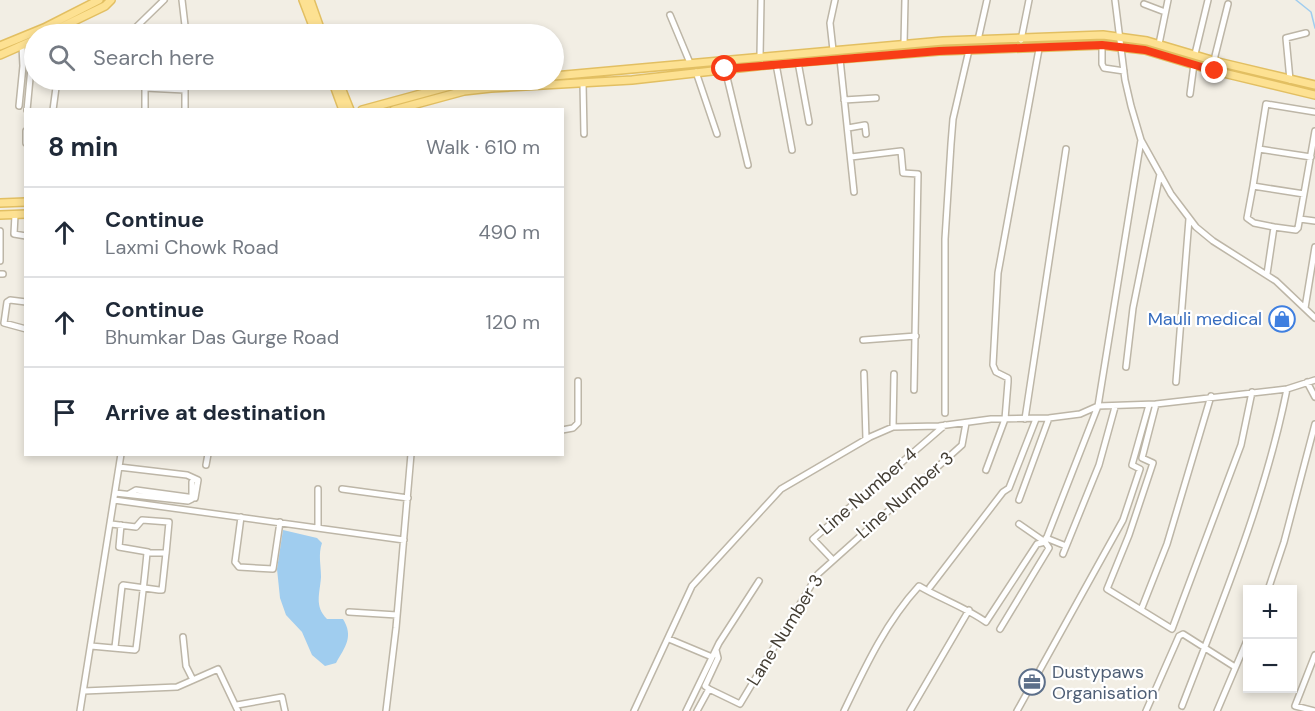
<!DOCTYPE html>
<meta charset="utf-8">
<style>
:root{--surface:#fff;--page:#f2f2f3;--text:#1f2937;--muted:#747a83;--line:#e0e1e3}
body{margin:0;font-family:"DM Sans",sans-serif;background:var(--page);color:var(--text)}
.controls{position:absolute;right:18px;bottom:18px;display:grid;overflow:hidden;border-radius:0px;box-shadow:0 3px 9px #0003}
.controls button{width:54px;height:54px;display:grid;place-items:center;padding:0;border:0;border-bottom:2px solid var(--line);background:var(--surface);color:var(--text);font:30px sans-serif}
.stop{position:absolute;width:18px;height:18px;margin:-14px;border:4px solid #f83d16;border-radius:50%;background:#fff}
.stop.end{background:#f83d16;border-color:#fff;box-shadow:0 2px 6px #0008}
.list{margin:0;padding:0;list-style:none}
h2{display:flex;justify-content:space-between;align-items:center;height:78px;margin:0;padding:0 24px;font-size:26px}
h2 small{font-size:20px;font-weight:400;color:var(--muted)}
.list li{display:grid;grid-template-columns:39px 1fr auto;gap:18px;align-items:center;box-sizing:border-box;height:90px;padding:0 24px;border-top:2px solid var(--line)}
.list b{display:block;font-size:22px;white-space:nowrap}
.list p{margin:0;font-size:20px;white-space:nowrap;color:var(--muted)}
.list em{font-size:20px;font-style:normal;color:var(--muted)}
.icon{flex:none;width:33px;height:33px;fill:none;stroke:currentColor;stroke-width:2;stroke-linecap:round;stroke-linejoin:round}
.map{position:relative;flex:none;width:1315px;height:711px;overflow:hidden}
.search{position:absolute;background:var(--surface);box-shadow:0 3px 9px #0003;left:24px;top:24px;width:540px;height:66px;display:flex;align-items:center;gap:15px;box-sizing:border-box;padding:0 21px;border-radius:33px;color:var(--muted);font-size:22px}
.panel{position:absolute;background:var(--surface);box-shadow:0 3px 9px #0003;left:24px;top:108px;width:540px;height:348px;border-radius:0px}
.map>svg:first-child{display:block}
.water{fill:#a0cdef}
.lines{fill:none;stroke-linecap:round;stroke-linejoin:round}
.stream{stroke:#a0cdef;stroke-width:1.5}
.minor-casing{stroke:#bdb6a7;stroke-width:8}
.major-casing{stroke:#e2bf62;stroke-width:10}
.minor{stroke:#fff;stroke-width:5}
.major{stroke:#fde192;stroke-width:7}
.route{stroke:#f83d16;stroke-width:8}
.labels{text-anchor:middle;stroke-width:4.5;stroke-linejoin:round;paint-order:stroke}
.shop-label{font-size:18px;fill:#366cbe;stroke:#fff;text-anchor:end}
.street-label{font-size:18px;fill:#443e34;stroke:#fff}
.service-label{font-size:18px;fill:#4e5e75;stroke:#fff;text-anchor:start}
</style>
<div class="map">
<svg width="1315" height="711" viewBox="0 0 1315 711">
<rect width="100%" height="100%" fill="#f2eee4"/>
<path class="water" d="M283,530L317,538L322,543C318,555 321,564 321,577C320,593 314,606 327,619H343C354,637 345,647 336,663L325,666L312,655L302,632L286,615L280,598L277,569Z"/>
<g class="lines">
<path class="stream" d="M1296,0L1311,12L1315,28"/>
<g class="minor-casing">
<path id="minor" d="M182,0L186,34
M1115,0L1125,80L1131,106L1141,140L1171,194L1196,227L1213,241L1276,281L1315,318
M1144,4L1165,12
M670,15L690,63
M129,34L164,0
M978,40L987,0
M1021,40L1029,0
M904,44L905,0
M1159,44L1168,0
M1102,45V64L1104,68L1124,71
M833,50L830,23L835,0
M1195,54L1208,0
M760,56L761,0
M840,59L854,192
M1214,60L1228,4
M798,62L809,122
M776,64L792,150
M725,69L748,165
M696,72L717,134
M1290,80L1286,38L1306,33
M583,83L584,134
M1190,94L1194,64
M844,100L876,98
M19,106L23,66L22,46
M27,110L33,47
M53,110L57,80
M145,110V88L185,90
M185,110V80
M848,128L865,125L866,134
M26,131V143
M1259,149L1311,157
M851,157L901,151L903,173L918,174L914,390
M1253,186L1247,218L1254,223L1274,227
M1304,194L1253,186L1266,104L1315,112
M15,215L14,234L26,236
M1300,219L1315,221
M0,231V261
M0,274H3
M1267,274L1274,227L1296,230L1298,228L1315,131
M26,302L10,300L7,302L4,323L26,329
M1305,308L1315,247
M863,340L916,336
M1126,367L1133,308L1160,174
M864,373L866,439
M1176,382L1189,219
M1307,382L1315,397
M1156,404L1142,458L1153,463L1129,535L1107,589L1172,629L1241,445L1252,392
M945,413V239L951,144L953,119L969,50
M1025,419L1066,149
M893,427L894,374
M562,430L573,428L578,423V381
M206,465L208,454
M119,467L187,475L198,480L195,498L136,490L129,494
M986,470L1005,419L1008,382V378L996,372L993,365L998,273L1039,49
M318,489V527
M342,489L408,498
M115,493L188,501L192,499V482
M114,500L404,540
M1019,500L1049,418
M241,517L235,562L239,567L273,569L280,522
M111,524L136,527L142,520L169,522L166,554
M1019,524L1045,542
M121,525L119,547L148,552
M1046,538L1066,546
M1063,554L1099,465L1115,407
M832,559L813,539L945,425
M930,587L1003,492L1009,488L1036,419
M1268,590L1284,542L1315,424
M1141,610L1167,544L1211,396
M349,612L397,615
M1000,629L1049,548L1045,542L1098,406L1141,140
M183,637L186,666L193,680
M669,639L712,657
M91,646L135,650L136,649C140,617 144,585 147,553H166L162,590H159L123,585L122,586L115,647
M1315,655L1295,706L1315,711
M709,689L740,704L818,574L962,445L966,423
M709,689L705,686L718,658L716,650
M84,691L177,687L218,669L238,711
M237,705L282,697L285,711
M1182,706C1222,602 1265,499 1287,389
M80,711L121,454
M386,711L396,628L411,454
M634,711L692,586L781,489L870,437L893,427L939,426L991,419L1049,418L1080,414L1098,406L1156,404L1287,389L1315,380
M686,711L719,643L759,581
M697,711L709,689
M844,711C865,667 886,622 919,586C941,599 965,607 986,622L1037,544L1045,542
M910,711L969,610
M1017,711L1123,520L1140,469L1132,465L1149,405
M1146,711L1179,636L1183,634L1235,667
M1217,711L1248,638"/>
</g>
<g class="major-casing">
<path id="major" d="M303,0L316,34
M310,0L322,34
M47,34L105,6L111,0
M0,46L44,28L99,0
M0,55L34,40
M554,76L943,41L1103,35L1147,41L1218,62L1315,85
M332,80L343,110
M338,80L350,110
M362,110L472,80
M394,110L464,91L491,88L632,80L776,64L939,51L1102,45L1145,50L1215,71L1315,95
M0,203L26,202
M0,215L26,214"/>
</g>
<use href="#minor" class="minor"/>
<use href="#major" class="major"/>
</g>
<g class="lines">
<path class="route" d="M725,69L939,51L1102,45L1145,50L1215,71"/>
</g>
<defs>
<g id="shop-ring" transform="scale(1.35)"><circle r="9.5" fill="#fff" stroke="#3f7fe0" stroke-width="1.5"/><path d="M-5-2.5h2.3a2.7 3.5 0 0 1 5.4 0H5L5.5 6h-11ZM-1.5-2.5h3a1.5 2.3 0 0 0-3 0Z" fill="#3f7fe0"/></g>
<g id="office-ring" transform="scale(1.35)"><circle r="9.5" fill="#fff" stroke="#5c6f8a" stroke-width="1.5"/><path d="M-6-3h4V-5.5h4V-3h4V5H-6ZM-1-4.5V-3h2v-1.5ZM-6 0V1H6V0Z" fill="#5c6f8a"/></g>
</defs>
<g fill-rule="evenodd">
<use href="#shop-ring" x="1282" y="319"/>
<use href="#office-ring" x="1032" y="682"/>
</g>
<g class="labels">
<g class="shop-label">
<text x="1262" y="325">Mauli medical</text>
</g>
<g class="street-label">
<text transform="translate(868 491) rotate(-41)" y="6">Line Number 4</text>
<text transform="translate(905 495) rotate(-41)" y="6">Line Number 3</text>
<text transform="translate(785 630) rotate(-58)" y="6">Lane Number 3</text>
</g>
<g class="service-label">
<text x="1052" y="678">Dustypaws<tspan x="1052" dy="21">Organisation</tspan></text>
</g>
</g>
</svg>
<div class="controls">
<button>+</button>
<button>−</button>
</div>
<div class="stop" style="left:725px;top:69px"></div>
<div class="stop end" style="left:1215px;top:71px"></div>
<div class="search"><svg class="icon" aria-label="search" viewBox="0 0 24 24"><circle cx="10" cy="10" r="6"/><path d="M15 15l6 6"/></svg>Search here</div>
<section class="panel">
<h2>8 min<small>Walk · 610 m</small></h2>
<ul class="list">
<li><svg class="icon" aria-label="ahead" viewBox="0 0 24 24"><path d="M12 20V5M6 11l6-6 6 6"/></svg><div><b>Continue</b><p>Laxmi Chowk Road</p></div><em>490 m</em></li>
<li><svg class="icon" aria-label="ahead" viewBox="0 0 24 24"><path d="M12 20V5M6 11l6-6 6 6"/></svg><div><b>Continue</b><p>Bhumkar Das Gurge Road</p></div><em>120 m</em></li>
<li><svg class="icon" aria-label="arrive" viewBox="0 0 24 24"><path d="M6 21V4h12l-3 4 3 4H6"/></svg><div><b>Arrive at destination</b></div></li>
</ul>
</section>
</div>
